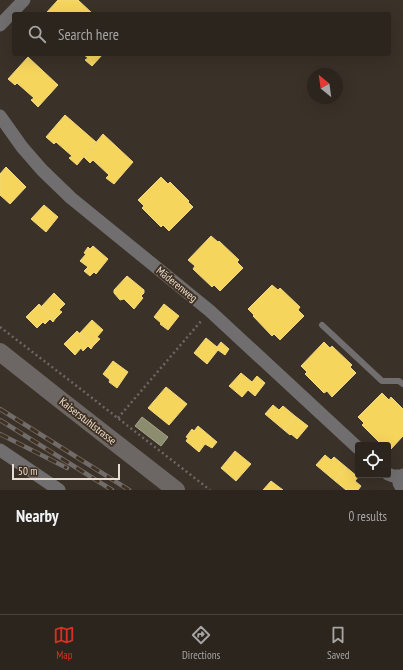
<!DOCTYPE html>
<meta charset="utf-8">
<style>
:root{--surface:#2c251e;--page:#342d27;--text:#f1f3f6;--muted:#a6a5a4;--line:#48423c;--accent:#d93025}
body{margin:0;font-family:"PT Sans Narrow",sans-serif;background:var(--page);color:var(--text)}
.controls{position:absolute;right:12px;bottom:12px;display:grid;overflow:hidden;border-radius:4px;box-shadow:0 4px 16px #0002}
.controls button{width:36px;height:36px;display:grid;place-items:center;padding:0;border:0;border-bottom:1px solid var(--line);background:var(--surface);color:var(--text);font:20px sans-serif}
.compass{position:absolute;left:307px;top:68px;width:36px;height:36px;border-radius:50%;background:var(--surface);box-shadow:0 4px 16px #0002;rotate:331deg}
.scale{position:absolute;left:12px;bottom:10px;width:108px;box-sizing:border-box;padding-left:4px;border:2px solid #e7ddd3;border-top:0;font-size:11px;line-height:14px;white-space:nowrap;color:#e7ddd3;-webkit-text-stroke:3px #413121;paint-order:stroke}
.list{margin:0;padding:0;list-style:none}
h2{display:flex;justify-content:space-between;align-items:center;height:52px;margin:0;padding:0 16px;font-size:17px}
h2 small{font-size:13px;font-weight:400;color:var(--muted)}
.icon{flex:none;width:22px;height:22px;fill:none;stroke:currentColor;stroke-width:2;stroke-linecap:round;stroke-linejoin:round}
.map{position:relative;flex:none;width:403px;height:490px;overflow:hidden}
.search{position:absolute;background:var(--surface);box-shadow:0 4px 16px #0002;left:12px;right:12px;top:12px;height:44px;display:flex;align-items:center;gap:10px;box-sizing:border-box;padding:0 14px;border-radius:4px;color:var(--muted);font-size:15px}
.sheet{height:124px;background:var(--surface)}
nav{display:flex;justify-content:space-around;align-items:center;box-sizing:border-box;height:56px;border-top:1px solid var(--line);background:var(--surface);font-size:11px;color:var(--muted)}
nav a{display:grid;justify-items:center;gap:2px}
nav .on{color:var(--accent)}
.map>svg:first-child{display:block}
.homes{fill:#f6d55c;stroke:#f2d780}
.industry{fill:#8c8c6e;stroke:#a7a48c}
.lines{fill:none;stroke-linecap:round;stroke-linejoin:round}
.path{stroke:#6c6865;stroke-width:2.5;stroke-dasharray:2 3;stroke-linecap:butt}
.lane{stroke:#716e6f;stroke-width:6}
.street{stroke:#716e6f;stroke-width:13}
.secondary{stroke:#6c6764;stroke-width:18}
.rail-casing{stroke:#716c69;stroke-width:4.5}
.rail{stroke:#413121;stroke-width:3;stroke-dasharray:9;stroke-linecap:butt}
.labels{text-anchor:middle;stroke-width:4;stroke-linejoin:round;paint-order:stroke}
.street-label{font-size:11px;fill:#e7ddd3;stroke:#413121}
</style>
<div class="map">
<svg width="403" height="490" viewBox="0 0 403 490">
<rect width="100%" height="100%" fill="#3a3128"/>
<path class="homes" d="M58,0H78L93,14H49L47,12Z
M83,54H103L92,66L85,60L88,58Z
M28,57L58,85L38,107L31,100L34,98L17,83L15,85L8,79Z
M65,115L96,142L77,165L69,158L72,156L56,142L54,144L46,137Z
M103,134L133,162L114,184L106,178L109,175L93,160L90,163L84,157Z
M6,167L26,187L10,204L0,195V174Z
M161,177L168,184L170,182L189,201L188,202L193,207L169,231L163,225L161,227L142,208L144,206L138,200Z
M44,205L58,217L46,232L31,219Z
M211,236L218,242L219,241L239,260L237,262L243,268L220,291L214,285L212,287L193,269L195,266L188,260Z
M93,246L108,259L96,274L94,272L90,276L84,271L88,267L80,261L86,254L84,253L88,247L90,249Z
M127,276L144,290V293L141,296L143,298L134,309L124,299L120,300L114,293V290Z
M272,285L278,290L280,288L300,307L298,310L304,316L280,340L274,334L272,336L253,316L254,315L248,309Z
M54,293L65,304L59,310L62,312L55,319L41,307Z
M39,304L55,319L53,322L50,319L45,324L43,322L37,328L26,317Z
M164,304L179,316L168,330L160,324L161,323L154,317Z
M92,320L103,330L97,337L100,339L93,346L79,334Z
M77,331L93,346L91,349L88,346L83,351L81,348L75,355L64,344Z
M206,338L217,347L221,342L229,349L225,355L218,350L207,364L194,353Z
M324,342L330,348L332,346L352,365L350,367L356,373L332,397L327,391L324,393L305,374L307,372L301,366Z
M113,361L128,372L117,388L109,382L110,380L103,374Z
M241,373L252,382L257,376L265,383L255,396L248,390L242,397L229,386Z
M166,387L187,404L169,425L148,408Z
M382,393L389,400L391,397L403,409V436L391,449L388,445L384,442L382,445L362,425L364,423L358,417Z
M273,405L279,410L283,406L295,416L284,430L265,414Z
M295,416L308,426L297,439L291,434L290,435L284,430Z
M198,426L217,442L212,448L205,444L199,452L186,441L188,438L186,437L192,429L194,431Z
M235,451L251,464L236,481L221,468Z
M325,455L331,460L334,457L346,467L335,481L316,465Z
M346,467L358,477L355,481L361,486L358,490H346L335,481Z
M271,481L283,490H263Z"/>
<path class="industry" d="M142,417L168,437L161,446L135,426Z"/>
<g class="lines">
<path class="path" d="M0,327L78,387L210,490
M118,418L202,320"/>
<path class="lane" d="M322,325L382,381H399L403,384"/>
<path class="street" d="M0,25L24,0
M0,116L22,147L42,170L71,198L210,311L358,448
M0,450L59,490
M388,474L393,476H401
M403,490L399,483L401,476L403,475"/>
<path class="secondary" d="M0,352L58,398L176,490"/>
<g class="rail-casing">
<path id="rail" d="M0,409L129,490
M0,420L112,490
M0,434L67,468"/>
</g>
<use href="#rail" class="rail"/>
</g>
<g class="labels">
<g class="street-label">
<text transform="translate(177 284) rotate(39)" y="4">Mäderenweg</text>
<text transform="translate(88 421) rotate(38)" y="4">Kaiserstuhlstrasse</text>
</g>
</g>
</svg>
<div class="controls">
<button><svg class="icon" aria-label="locate" viewBox="0 0 24 24"><circle cx="12" cy="12" r="6"/><path d="M12 2v4M12 18v4M2 12h4M18 12h4"/></svg></button>
</div>
<svg class="compass" viewBox="-18 -18 36 36"><path d="M0-13l5 13h-10z" fill="#e53935"/><path d="M0 13l5-13h-10z" fill="#a6a5a4"/></svg>
<div class="scale">50 m</div>
<div class="search"><svg class="icon" aria-label="search" viewBox="0 0 24 24"><circle cx="10" cy="10" r="6"/><path d="M15 15l6 6"/></svg>Search here</div>
</div>
<section class="sheet">
<h2>Nearby<small>0 results</small></h2>
<ul class="list">
</ul>
</section>
<nav>
<a class="on"><svg class="icon" aria-label="map" viewBox="0 0 24 24"><path d="M3 6l6-2 6 2 6-2v14l-6 2-6-2-6 2zM9 4v14M15 6v14"/></svg>Map</a>
<a><svg class="icon" aria-label="directions" viewBox="0 0 24 24"><path d="M12 3l9 9-9 9-9-9zM9 14v-3h6M13 9l2 2-2 2"/></svg>Directions</a>
<a><svg class="icon" aria-label="saved" viewBox="0 0 24 24"><path d="M7 4h10v16l-5-4-5 4z"/></svg>Saved</a>
</nav>
